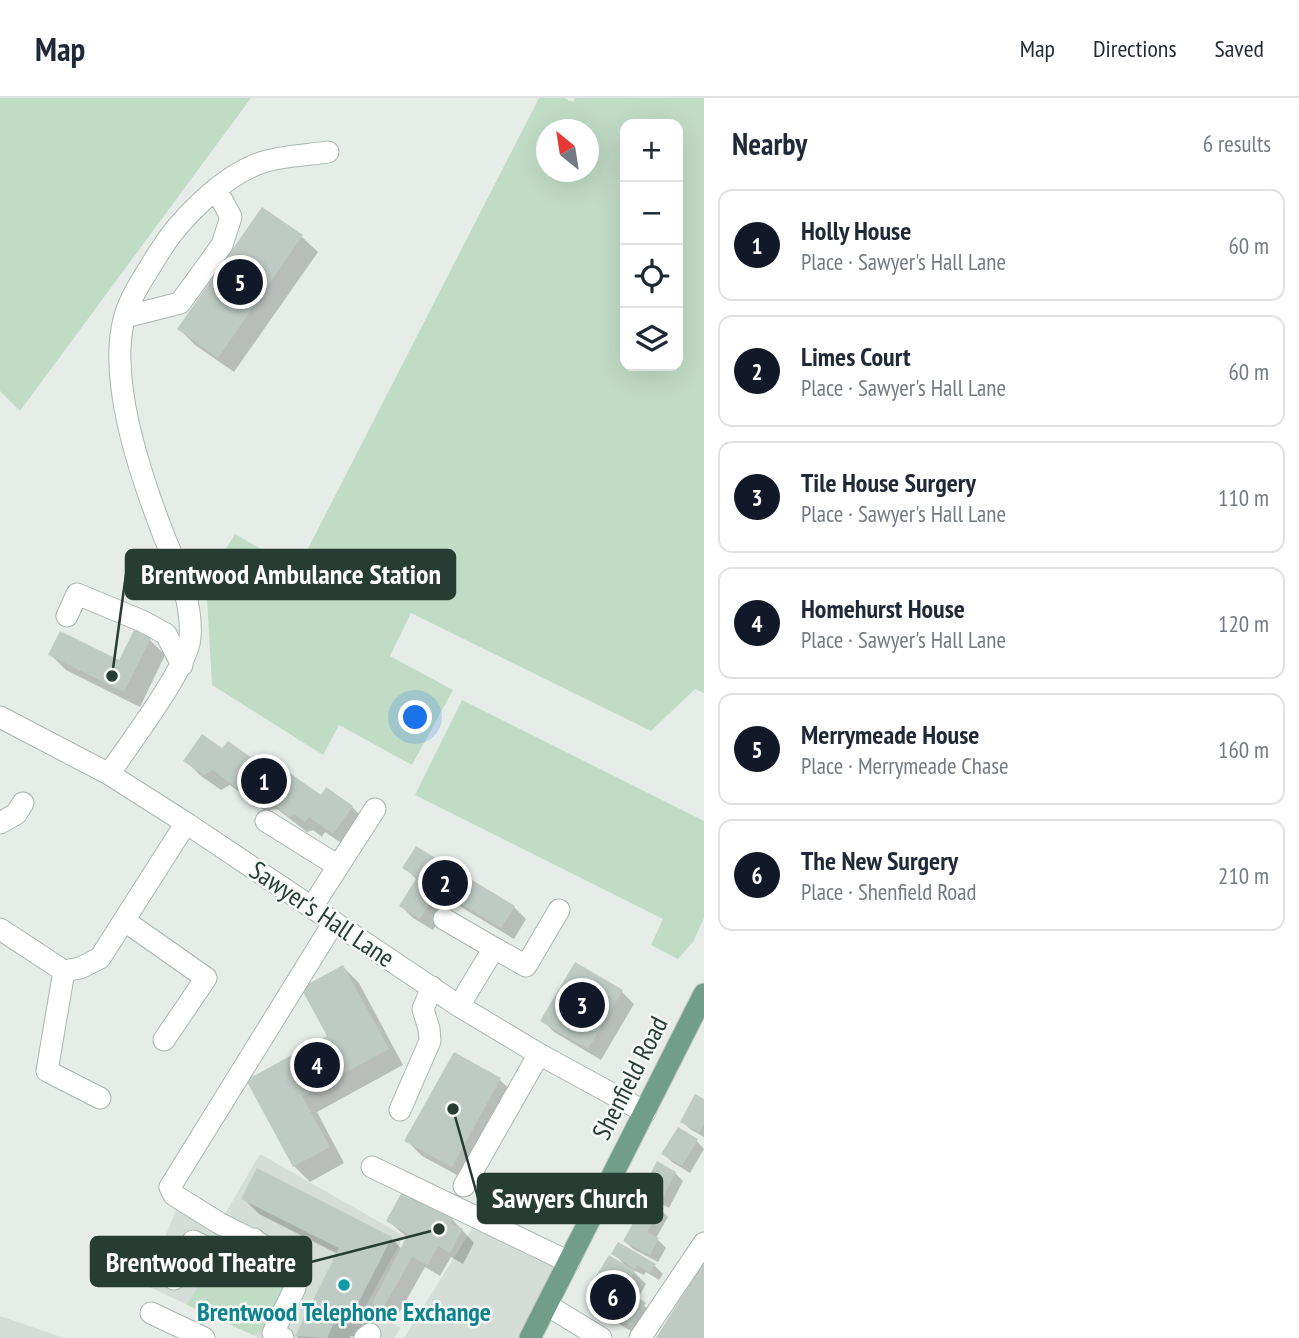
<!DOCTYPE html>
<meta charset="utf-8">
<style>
:root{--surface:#fff;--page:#f2f2f3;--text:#1f2937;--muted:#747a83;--line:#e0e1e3;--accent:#111827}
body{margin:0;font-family:"PT Sans Narrow",sans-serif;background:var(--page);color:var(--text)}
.controls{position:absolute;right:21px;top:21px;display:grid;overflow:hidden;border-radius:14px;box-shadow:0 7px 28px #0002}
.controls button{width:63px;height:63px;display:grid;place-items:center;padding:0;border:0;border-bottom:2px solid var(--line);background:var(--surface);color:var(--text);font:35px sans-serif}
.compass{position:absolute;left:536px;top:21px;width:63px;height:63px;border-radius:50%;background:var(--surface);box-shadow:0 7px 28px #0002;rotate:330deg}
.you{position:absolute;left:416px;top:620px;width:24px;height:24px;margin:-18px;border:5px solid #fff;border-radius:50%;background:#1a73e8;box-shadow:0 0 0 10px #1a73e833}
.badge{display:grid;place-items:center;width:46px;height:46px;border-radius:50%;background:var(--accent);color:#fff;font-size:23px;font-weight:700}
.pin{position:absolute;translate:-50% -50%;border:4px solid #fff;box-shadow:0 2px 7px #0006}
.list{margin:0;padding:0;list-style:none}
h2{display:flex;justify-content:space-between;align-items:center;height:91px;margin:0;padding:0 28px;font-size:30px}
h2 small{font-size:23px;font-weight:400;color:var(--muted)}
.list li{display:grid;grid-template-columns:46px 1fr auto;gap:21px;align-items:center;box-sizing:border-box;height:112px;margin:0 14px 14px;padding:0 14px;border:2px solid var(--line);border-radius:14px}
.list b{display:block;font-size:26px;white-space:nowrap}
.list p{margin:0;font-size:23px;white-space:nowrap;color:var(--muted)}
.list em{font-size:23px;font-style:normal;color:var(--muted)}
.icon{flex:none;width:38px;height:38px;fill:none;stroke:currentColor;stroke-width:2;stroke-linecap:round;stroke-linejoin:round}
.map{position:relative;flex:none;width:704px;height:1240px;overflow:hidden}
header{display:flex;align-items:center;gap:42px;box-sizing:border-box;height:98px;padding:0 35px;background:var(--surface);border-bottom:2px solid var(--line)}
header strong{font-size:33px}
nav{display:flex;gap:38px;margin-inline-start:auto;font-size:24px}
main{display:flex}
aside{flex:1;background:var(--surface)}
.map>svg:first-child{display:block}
.built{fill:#d4ddd8}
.green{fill:#c1dcc5;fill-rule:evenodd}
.shadow{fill:#0003}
.building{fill:#becbc4}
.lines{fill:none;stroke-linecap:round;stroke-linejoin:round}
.minor-casing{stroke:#a9b5af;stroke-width:23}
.major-casing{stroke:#c3c9c6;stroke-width:23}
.minor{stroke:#fff;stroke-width:21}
.major{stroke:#709e8b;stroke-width:21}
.culture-dot{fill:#0f9aa8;stroke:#f6faf7;stroke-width:2.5}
.labels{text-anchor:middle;stroke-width:5;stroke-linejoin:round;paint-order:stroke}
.street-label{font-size:26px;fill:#273d34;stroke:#f6faf7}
.culture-label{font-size:26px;font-weight:bold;fill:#0d838f;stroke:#f6faf7}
.leader{fill:none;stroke:#273d34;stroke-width:2.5}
.callout-dot{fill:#273d34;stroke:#f6faf7;stroke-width:2.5}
.callout{fill:#273d34;stroke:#273d34;stroke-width:2.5}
.callout-label{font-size:28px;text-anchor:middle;font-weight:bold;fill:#fff}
</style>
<header>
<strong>Map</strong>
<nav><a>Map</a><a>Directions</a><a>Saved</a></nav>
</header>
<main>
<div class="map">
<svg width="704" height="1240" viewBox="0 0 704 1240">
<rect width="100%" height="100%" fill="#e6ede9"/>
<path class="built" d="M260,1056L404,1138L365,1209L401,1230L394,1240H259L145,1187L177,1110L215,1133Z
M473,1129L530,1158L569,1164L530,1240H404Z
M0,1218L64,1240H0Z"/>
<path class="green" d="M0,0H251L20,313L0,293Z
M539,0H564L573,4L575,0H704V595L695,591L651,633L411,515L390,558L453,592L412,667L339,627L323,657L212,587L206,483L235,436L297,472ZM625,26H678V268H625ZM547,32H589V74H547Z
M462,602L704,723V820L693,844L678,861L651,847L663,821L415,697Z
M245,1151L277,1168C280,1175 283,1183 283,1191C282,1204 266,1233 253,1237L187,1207L213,1162Z"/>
<path class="shadow" d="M302,139L318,154L234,274L195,247L179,231Z
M150,542L165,557L140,609L66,572L50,556L120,564Z
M223,653L321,699L352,709L368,725L350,751L325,734L322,739L313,732L307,734L277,711L265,713L230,687L221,692L201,678L185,662Z
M404,769L514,809L526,821L514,841L451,803L433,832L413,820L401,808L417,782Z
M576,866L622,894L634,906L601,962L554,934L542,922Z
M343,869L359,885L403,967L317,1014L344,1065L310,1084L294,1068L248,983L329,939Z
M454,956L500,982L516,997L468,1083L422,1058L407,1043Z
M695,999L704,1003V1039L690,1031L682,1023Z
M696,1042L704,1051L690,1075L672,1064L664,1056Z
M675,1075L683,1083L669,1110L651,1100L643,1092Z
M243,1100L391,1140L402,1151L408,1140L388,1123L452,1121L474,1145L463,1166L451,1159L440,1178L425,1169L394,1224L380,1210L364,1240L351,1238L350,1240H299L297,1238L338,1156L259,1116Z
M660,1111L668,1119L656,1140L666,1150L658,1164L633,1151L625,1143Z
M619,1147L655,1168L663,1176L659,1182L646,1174L644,1177L631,1171L646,1186L637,1202L657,1219L642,1240L605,1217L593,1204L626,1168L614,1156Z"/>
<path class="building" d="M262,109L303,137L218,260L177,231Z
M134,532L151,540L124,594L48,557L60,533L119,562Z
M202,636L222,650L228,643L272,674L277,666L321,697L326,689L353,708L333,736L309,719L305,724L295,717L289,719L260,696L247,698L213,672L204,677L183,663Z
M416,748L515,808L501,830L438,792L420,821L399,808L417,779L402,770Z
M575,864L623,892L588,951L540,923Z
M343,867L389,951L302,998L330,1049L293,1069L246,982L327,938L301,890Z
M454,954L501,980L452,1069L404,1043Z
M695,996L704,1001V1026L699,1034L680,1024Z
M678,1029L698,1041L682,1068L661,1056Z
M657,1063L676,1074L661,1103L641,1093Z
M257,1070L392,1139L346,1229L335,1223L327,1240L295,1238L339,1150L241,1101Z
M403,1092L453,1120L450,1125L463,1131L450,1155L438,1148L428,1167L412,1159L381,1214L372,1205L408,1136L386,1123Z
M646,1102L661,1110L647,1134L659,1140L650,1157L623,1143Z
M618,1144L656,1166L650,1175L637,1167L635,1171L611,1156Z
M609,1157L635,1173L624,1191L646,1205L630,1229L591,1205L587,1193Z
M704,1163V1240H656Z"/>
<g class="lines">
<g class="minor-casing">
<path id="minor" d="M125,219L180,205L222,147L231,119L216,91
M67,518L77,496L142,523L166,536L182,567
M0,619L109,676L186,725L459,908L539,956L645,1014
M109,676C129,646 187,571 190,540C193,504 177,470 164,438C141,379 108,284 124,221C130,198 146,176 158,156C179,121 222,79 260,65C279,58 308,57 328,54
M266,723L338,768
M0,725L16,716L23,705
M312,809L375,711
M444,821L494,850L459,908
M125,823L206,880L164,942
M0,831L64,873L80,870L100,860L186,725
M494,850L526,868L559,812
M64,873L47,973L100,1000
M400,1012L430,943L429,931L423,911L432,889
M372,1069L569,1164
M464,1088L539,956
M174,1181L193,1143L214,1153L254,1141
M547,1207L601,1240
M151,1215L204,1240
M283,1240L273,1235L295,1190L284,1158L219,1125L174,1097L170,1089L334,824
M365,1240L370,1236
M640,1240L704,1145"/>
</g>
<g class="major-casing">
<path id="major" d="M530,1240L704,896"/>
</g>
<use href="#minor" class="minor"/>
<use href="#major" class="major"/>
</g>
<circle class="culture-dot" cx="344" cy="1187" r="7"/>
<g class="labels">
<g class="street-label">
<text transform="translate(322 816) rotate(34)" y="9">Sawyer's Hall Lane</text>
<text transform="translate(630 980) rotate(-63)" y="9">Shenfield Road</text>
</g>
<g class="culture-label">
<text x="344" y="1223">Brentwood Telephone Exchange</text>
</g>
</g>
<path class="leader" d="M112 578L126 476M453 1011L478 1100M439 1131L311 1164"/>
<g class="callout-dot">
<circle cx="112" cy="578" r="7"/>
<circle cx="453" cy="1011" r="7"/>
<circle cx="439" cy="1131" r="7"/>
</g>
<g class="callout">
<rect x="126" y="452" width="329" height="49" rx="7"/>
<rect x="478" y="1076" width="184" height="49" rx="7"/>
<rect x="91" y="1139" width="220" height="49" rx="7"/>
</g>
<g class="callout-label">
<text x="291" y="486">Brentwood Ambulance Station</text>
<text x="570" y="1110">Sawyers Church</text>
<text x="201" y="1174">Brentwood Theatre</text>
</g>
</svg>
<div class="controls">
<button>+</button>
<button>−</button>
<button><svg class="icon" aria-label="locate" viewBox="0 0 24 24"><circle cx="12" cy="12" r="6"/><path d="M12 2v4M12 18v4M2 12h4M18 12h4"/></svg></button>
<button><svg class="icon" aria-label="layers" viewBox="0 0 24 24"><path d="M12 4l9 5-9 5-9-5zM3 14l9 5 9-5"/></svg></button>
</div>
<svg class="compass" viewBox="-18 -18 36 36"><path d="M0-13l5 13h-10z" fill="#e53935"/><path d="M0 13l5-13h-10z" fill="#747a83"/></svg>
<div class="you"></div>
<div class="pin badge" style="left:264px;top:683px">1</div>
<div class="pin badge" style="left:445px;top:785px">2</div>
<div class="pin badge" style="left:582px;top:907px">3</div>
<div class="pin badge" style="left:317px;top:967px">4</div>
<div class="pin badge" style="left:240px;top:184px">5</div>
<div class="pin badge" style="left:613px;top:1199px">6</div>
</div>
<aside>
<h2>Nearby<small>6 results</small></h2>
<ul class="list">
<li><span class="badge">1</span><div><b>Holly House</b><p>Place · Sawyer's Hall Lane</p></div><em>60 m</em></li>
<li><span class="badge">2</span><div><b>Limes Court</b><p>Place · Sawyer's Hall Lane</p></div><em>60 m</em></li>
<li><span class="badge">3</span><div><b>Tile House Surgery</b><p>Place · Sawyer's Hall Lane</p></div><em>110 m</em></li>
<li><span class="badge">4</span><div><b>Homehurst House</b><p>Place · Sawyer's Hall Lane</p></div><em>120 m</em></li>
<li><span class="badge">5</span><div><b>Merrymeade House</b><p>Place · Merrymeade Chase</p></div><em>160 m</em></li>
<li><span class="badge">6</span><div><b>The New Surgery</b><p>Place · Shenfield Road</p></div><em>210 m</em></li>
</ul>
</aside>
</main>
